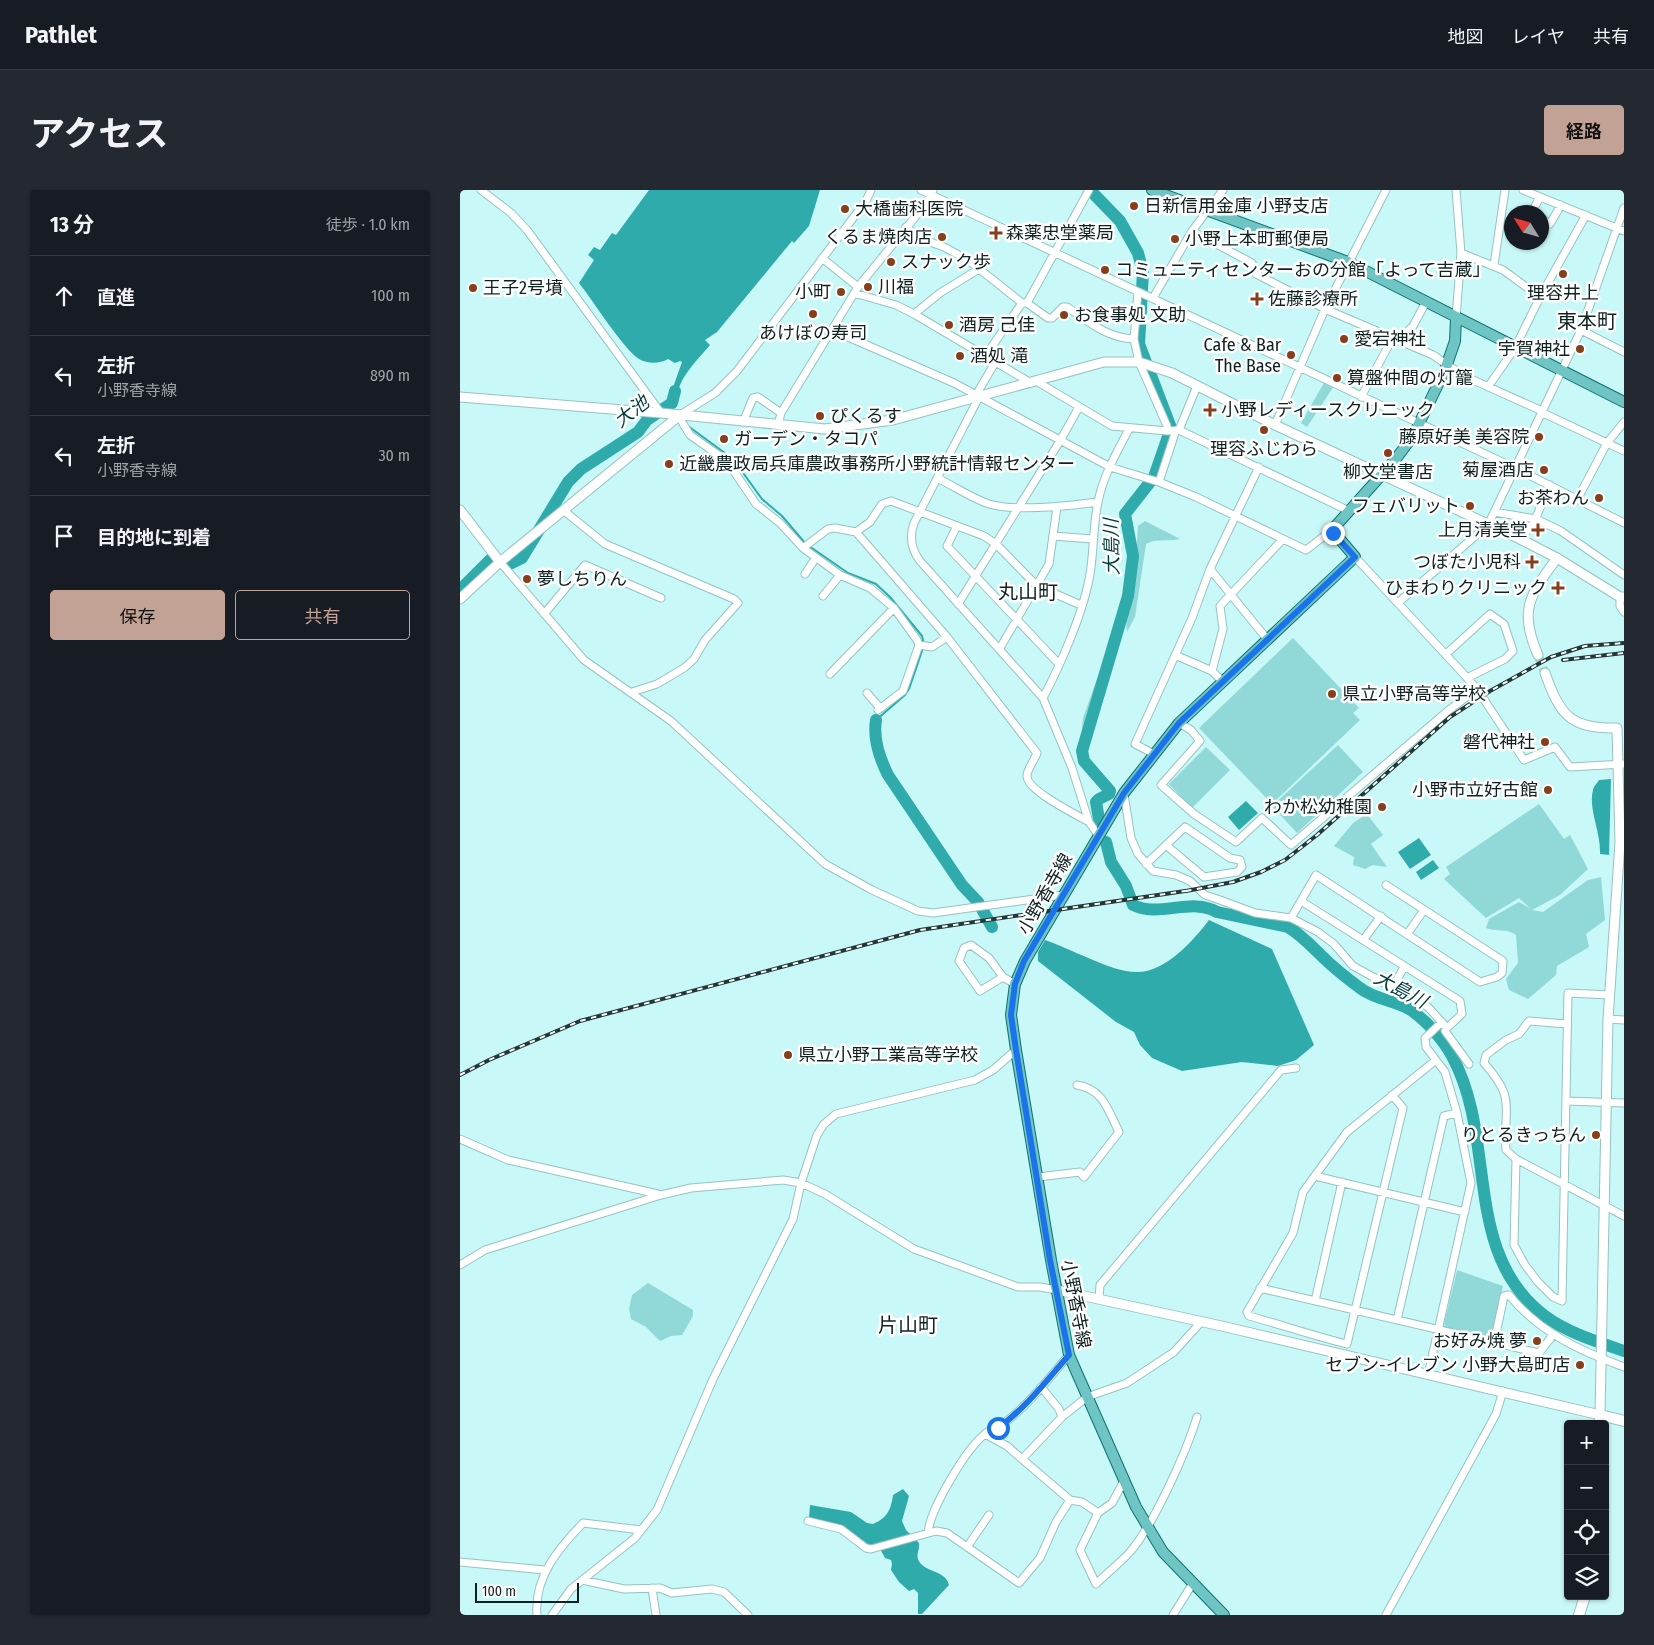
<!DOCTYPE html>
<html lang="ja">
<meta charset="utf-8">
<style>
:root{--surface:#171b24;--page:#242831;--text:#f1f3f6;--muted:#9ea1a6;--line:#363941;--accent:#c1a294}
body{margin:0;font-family:"Fira Sans Condensed","Noto Sans JP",sans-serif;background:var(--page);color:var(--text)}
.controls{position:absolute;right:15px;bottom:15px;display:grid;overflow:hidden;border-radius:5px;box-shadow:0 1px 4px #0004}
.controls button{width:45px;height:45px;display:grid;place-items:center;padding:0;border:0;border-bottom:1px solid var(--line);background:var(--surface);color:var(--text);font:25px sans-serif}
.compass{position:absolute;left:1044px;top:15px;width:45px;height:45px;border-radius:50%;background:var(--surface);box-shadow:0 1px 4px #0004;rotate:307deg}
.scale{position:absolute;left:15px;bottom:12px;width:104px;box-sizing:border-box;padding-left:5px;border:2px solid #0f2121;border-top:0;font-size:14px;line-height:18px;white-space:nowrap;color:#0f2121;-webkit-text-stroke:4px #fff;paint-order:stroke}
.stop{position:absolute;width:15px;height:15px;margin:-11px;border:4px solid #1a73e8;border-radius:50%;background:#fff}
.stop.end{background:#1a73e8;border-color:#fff;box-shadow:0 1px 5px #0008}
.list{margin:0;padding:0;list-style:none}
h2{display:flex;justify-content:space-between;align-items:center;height:65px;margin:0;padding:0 20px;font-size:21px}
h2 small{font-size:16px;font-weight:400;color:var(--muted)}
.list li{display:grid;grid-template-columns:32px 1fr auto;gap:15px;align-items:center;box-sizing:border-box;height:80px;padding:0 20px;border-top:1px solid var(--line)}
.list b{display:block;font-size:19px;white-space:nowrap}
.list p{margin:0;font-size:16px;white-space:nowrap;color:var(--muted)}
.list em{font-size:16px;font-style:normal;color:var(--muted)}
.actions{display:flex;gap:10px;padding:15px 20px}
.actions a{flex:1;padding:11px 0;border:1px solid var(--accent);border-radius:5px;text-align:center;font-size:18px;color:var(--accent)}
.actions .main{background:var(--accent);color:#111}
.icon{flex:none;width:28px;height:28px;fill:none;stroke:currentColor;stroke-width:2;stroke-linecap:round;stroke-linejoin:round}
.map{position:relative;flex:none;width:1164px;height:1425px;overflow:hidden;border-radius:5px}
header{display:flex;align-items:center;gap:30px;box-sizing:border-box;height:70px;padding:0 25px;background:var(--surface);border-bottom:1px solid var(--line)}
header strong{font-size:24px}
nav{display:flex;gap:28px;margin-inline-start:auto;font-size:18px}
.intro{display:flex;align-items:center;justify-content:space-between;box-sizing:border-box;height:120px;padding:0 30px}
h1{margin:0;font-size:35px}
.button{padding:12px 22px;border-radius:5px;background:var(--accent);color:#111;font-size:18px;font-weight:700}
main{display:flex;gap:30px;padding:0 30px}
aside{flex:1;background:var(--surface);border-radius:5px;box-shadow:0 1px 4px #0004}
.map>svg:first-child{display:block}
.green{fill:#91d9d8}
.water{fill:#2fabab}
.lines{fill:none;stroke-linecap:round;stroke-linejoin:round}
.stream{stroke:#2fabab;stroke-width:2}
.river{stroke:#2fabab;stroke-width:12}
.tertiary-tunnel{stroke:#a3cdcc;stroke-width:9;stroke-dasharray:9 4.5;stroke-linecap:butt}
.minor-casing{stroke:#95c3c2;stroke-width:9}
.tertiary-casing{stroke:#95c3c2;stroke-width:11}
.secondary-casing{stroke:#95c3c2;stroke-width:12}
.primary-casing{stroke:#0f7272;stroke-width:12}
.minor{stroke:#fff;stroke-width:7}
.tertiary{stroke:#fff;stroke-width:9}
.secondary{stroke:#fff;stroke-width:10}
.primary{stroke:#6fc4c4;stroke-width:10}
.rail-casing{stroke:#223737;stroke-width:4}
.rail{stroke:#fff;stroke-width:2;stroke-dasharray:5.5;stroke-linecap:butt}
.route{stroke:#1a73e8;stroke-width:6}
.poi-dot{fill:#863f1c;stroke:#fff;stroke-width:2}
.labels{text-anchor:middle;stroke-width:5;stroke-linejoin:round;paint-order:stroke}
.poi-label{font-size:18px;fill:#0f2121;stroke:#fff;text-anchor:start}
.street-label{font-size:18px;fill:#0f2121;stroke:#fff}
.water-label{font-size:19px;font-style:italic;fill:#063e3e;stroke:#fff}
.quarter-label{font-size:20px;fill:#0f2121;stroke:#fff}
</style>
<header>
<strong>Pathlet</strong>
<nav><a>地図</a><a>レイヤ</a><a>共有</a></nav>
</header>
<div class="intro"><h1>アクセス</h1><a class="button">経路</a></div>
<main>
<aside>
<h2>13 分<small>徒歩 · 1.0 km</small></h2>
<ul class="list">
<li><svg class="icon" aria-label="ahead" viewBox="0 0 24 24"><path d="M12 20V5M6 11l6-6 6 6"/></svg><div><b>直進</b></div><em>100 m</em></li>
<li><svg class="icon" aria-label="left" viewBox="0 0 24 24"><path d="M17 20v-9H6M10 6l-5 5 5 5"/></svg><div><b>左折</b><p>小野香寺線</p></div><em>890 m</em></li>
<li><svg class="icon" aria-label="left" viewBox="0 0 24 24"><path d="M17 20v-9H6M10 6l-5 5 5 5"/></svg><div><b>左折</b><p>小野香寺線</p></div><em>30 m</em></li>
<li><svg class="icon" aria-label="arrive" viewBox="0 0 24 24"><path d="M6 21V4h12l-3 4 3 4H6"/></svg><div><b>目的地に到着</b></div></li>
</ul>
<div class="actions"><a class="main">保存</a><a>共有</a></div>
</aside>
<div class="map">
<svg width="1164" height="1425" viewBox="0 0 1164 1425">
<rect width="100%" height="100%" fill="#c8f8f7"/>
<path class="green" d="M865,191L874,196L847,237L841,233Z
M685,331L720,349C708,352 696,348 686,354L675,427L667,442L666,431L674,398L678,336Z
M833,448L899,518L893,523L900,530L812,614L739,538Z
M647,461L643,485L626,541L622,538L623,528Z
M878,555L903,582L837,643L812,616Z
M746,557L770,580L732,618L709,594Z
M1079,614L1104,649L1110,645L1128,679L1100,705L1072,720L1083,722L1128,690L1141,687L1145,730L1126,744L1129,757L1097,776L1096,785L1068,809L1049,800L1046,789L1058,773L1056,745C1046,738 1037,742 1026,738L1029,729L1059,712L1071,719L1059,708L1026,728L984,689L990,684L986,677Z
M907,624L923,645L911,654L927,677L913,675L905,679L893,675L894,667L874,656L893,633Z
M997,1080L1043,1096L1033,1145L1029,1148L986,1138L984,1134Z
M188,1093L233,1120V1126L222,1145L211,1146L200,1151L186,1137L171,1129L169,1119L172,1105Z"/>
<path class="water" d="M189,0H360L349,36L334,53L332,51L257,142L245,150L250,155C233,175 217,189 215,216L210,217L211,203L222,172L220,171L215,173L208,169C199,174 188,174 179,169C164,160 132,109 119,93L134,70L128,65L134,57L140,60L152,43L156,45Z
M1151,589L1149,665L1140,664C1141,642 1128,619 1133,600C1134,595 1137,594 1139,590Z
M786,611L798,623L779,640L768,627Z
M959,648L971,665L950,679L938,662Z
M973,670L979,678L961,690L956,682Z
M749,730L812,759L854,855L836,870L818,876L782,872L722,881L692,868L680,855L674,842L656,832L578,771V762L585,750C610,758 651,782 676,782C705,783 733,751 749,730Z
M443,1299L449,1306L442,1331L446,1340L459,1353C460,1360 456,1363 458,1369C463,1383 485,1379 489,1395L462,1424H458V1403L454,1399L449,1401L439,1392L431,1380L432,1374L431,1370L425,1368L418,1355L412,1354L409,1357L380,1335L349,1328L350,1315L391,1322L407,1333L413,1334C427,1328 431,1320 433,1305Z"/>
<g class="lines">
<path class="stream" d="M228,236L273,269L302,309L322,326L345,353
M349,356L388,383L416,394L430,407L462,446L464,455L449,499L445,505L416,530"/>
<path class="river" d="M630,0L660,31L678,63L683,82L679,154L711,238L694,287L665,324L673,366L668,406L622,561L624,571L650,601L649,604L639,609L636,612L640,635
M0,400L31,369L52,373L62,368L108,292L121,279L178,242L187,230L212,213L215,201
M416,530C413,548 420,569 428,585L502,695L518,712L532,737
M646,652L651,672L666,696L673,715C699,728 732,707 757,722L828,737C843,746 853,758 865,769C876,780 888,789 900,798C914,809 933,810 949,819C965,829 983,849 992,866C1038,950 1001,1063 1085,1126C1108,1143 1138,1152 1164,1161"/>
<path class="tertiary-tunnel" d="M1078,465L1085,483"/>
<g class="minor-casing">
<path id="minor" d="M21,0L51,23L67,40L201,223
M411,0L406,11L277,181L255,203L220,225L222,232L230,245L267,271L296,314L320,333L343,358L380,385L410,398L434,418L457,450L459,455L443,501L418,520
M461,0L1055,278L1164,333
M996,0L1001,63L996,128
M1063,0L1164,41
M1072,22L1080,7
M1082,29L1090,34L1101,15
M446,37L462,49L484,57L508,70L562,113
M732,41L792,73L796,84L865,119L973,165L1002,185L1082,221
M1001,63L1043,80L1080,107
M362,68L398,97
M1034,75L1045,0
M678,102L674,149L679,172L707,236V241
M394,103L436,115L454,124L571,193
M693,108L732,41L763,0
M567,113L588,128H592L603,117H607C629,132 647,148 674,149
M454,124L480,103L519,79
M372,140L494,193L650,277L699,292L736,307L846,360L872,340
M1121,140L1164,162
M937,151L953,136L966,112
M526,165L562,113H567L629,0
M576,191L652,236L707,241L719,240L887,320
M1028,197L1055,158L1080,107L1126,25
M516,205L536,171
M519,207L454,333C449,347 451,359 460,371L583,508L612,578L629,632L638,645
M901,207L932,149
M1081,222L1164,261
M283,232L293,208L298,207L321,223
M318,235L321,223L398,97L465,15L473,0
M815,235L865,119L926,0
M719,240L737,196
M799,277L750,379L807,449
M477,288C494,296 511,308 529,314C557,322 608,316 638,312
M699,292L716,240
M1118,308L1147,253L1164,232
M103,320L145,354L274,409L278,413L245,450L234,469L224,478L197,494L172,502
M1034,322L1076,329L1101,341L1164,385
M497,336L487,356L599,474
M396,342L487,447L573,558L577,563C574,571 568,578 567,585C565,600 617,625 629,632
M593,346L633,349
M1060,349L1073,334L1090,295
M343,358L368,339L375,338L396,342L410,332L422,314L431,311L524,346L536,354L577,396L621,415
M895,367L1000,480L1017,499L1064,570L1095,557L1110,577L1164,574
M40,372L124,470L211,531L365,674L412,700L458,721L473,723L603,705
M345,384L355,369
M363,406L380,385
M1160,407V416L1164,422
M939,412L1028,335L1121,140L1164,18
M498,414L600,251L619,217
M84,424L125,375L201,408
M459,455L472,457L487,447
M540,458L589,374L597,317
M986,464L1030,424L1044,434L1053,461L1045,469L1007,488
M715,465L752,481L762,491
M752,481L763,439L760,416L823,349
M370,484L434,418
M407,503L420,518
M583,508C601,474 624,421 630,384C634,360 633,335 638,312C643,286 657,262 669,239
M719,533L731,540L740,551L701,595L734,624L776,652L802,628L831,655L989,520L1017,499
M694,564L675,554L732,428L750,379
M664,604L671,648L678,664L693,681L716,685L730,691L745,705L760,710L795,723L831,728L858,742L874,754L893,776L968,817L987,838L985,841L1009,874
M686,674L725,637L770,668L780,670L782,677L777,682L744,687L707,656
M841,711L1000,811L1002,824L987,838
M831,728L856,685L1020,792L1037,787L1042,783L1043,771L926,695
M948,743L964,720
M904,749L921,726
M543,787L520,801L499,771L504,758L511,755L529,768L543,787L555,794
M933,797L944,777
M1148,829L1164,830
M1107,834L1069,831L1059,844L1046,850L1026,865L1024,873C1057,910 1043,915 1046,960L1056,969L1164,1026
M932,905L943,918L887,1154C854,1146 822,1135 789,1126L787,1122L833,1043L843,1002L887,942L976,870
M1106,911L1164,913
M0,949L48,970L198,1004
M1056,969L1054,1055L1065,1075L1078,1092L1093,1107L1102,1111L1108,803L1150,805
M856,984L859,987L1005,1022
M578,987L620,982L624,987L659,942C648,920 643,899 617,895
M0,1075L25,1060L201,1005L231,998L323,990L341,993L365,1004L454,1059L558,1097H580L597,1100
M800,1098L1079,1163L1093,1145
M639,1109L640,1095L821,880L836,878
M855,1111L882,992
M937,1130L984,926L997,923
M1034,1153L1044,1106L1049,1105C1079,1142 1120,1161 1164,1177
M968,1185L1011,993L997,923L985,882L966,857L965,848L982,832
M581,1197L599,1219L602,1227
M525,1244L547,1256L562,1269
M664,1291L652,1313L638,1323L622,1312L610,1310L562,1269L602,1227L627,1207L667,1193L714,1162L741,1132
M638,1323L620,1360L636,1394C647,1383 660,1373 670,1362C694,1334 726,1263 737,1227
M348,1331L381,1339L406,1358L411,1359L476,1341L487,1343L559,1393L580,1368L596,1332L610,1310
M468,1343C470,1319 506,1259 525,1244C532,1238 541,1236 548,1230C571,1212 590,1187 609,1165
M507,1357L529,1325
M0,1372L85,1380
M122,1390L164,1399L200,1398L212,1403L252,1399L264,1402L288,1425
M192,1398L196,1425
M77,1425C74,1387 98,1359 123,1333L181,1340
M92,1425L111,1399L175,1348L197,1320L253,1189L333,1029L341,993L357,945L364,934L376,924L515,890L533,880L556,860
M713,1425L733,1393
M926,1425L1036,1224L1043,1201"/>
</g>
<g class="tertiary-casing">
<path id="tertiary" d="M0,207L201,223L365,239L433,230L644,172H679L712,183L815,235L1060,349L1097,368L1160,407H1164
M0,320L40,372
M0,409L40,372L220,225
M1078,465C1058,420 1070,405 1097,368
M597,1100L766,1137L1140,1225L1148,829L1160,652L1157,538C1110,539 1100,525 1085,483"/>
</g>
<g class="secondary-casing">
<path id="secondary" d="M1140,1234V1225L1164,1231
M1119,1425L1125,1406"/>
</g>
<g class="primary-casing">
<path id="primary" d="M692,0L888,72L1164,212
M764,1425L703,1362L676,1317L609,1165L591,1070L556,860L551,825L555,794L565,771L664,603L719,533L895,367L872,340L935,270L953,246L985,180L995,151L996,128"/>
</g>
<use href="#minor" class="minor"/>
<use href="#tertiary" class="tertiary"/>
<use href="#secondary" class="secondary"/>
<use href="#primary" class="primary"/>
<g class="rail-casing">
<path id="rail" d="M1103,470L1164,463
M726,701L773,692L801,682L825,670L857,645L990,527L1030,501L1091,467L1125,456L1164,453
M0,885L29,870L120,831L460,740L732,700"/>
</g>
<use href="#rail" class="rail"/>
</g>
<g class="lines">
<path class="route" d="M538,1238C566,1218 587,1190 609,1165L590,1070L556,860L551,825L555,794L564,771L664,603L719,533L895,367L873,343"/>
</g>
<g class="poi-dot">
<circle cx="674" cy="16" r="5"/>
<circle cx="385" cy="19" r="5"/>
<path d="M533.5 35.5h5v5h5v5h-5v5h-5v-5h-5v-5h5z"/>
<circle cx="482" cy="47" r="5"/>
<circle cx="715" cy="49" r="5"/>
<circle cx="431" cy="72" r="5"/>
<circle cx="645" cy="80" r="5"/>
<circle cx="1103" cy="84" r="5"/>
<circle cx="408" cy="97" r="5"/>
<circle cx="13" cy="98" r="5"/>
<circle cx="381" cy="102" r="5"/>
<path d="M794.5 101.5h5v5h5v5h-5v5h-5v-5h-5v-5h5z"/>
<circle cx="353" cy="124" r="5"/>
<circle cx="604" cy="125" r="5"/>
<circle cx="489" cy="135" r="5"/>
<circle cx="884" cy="149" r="5"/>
<circle cx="1120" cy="159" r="5"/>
<circle cx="831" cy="165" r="5"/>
<circle cx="500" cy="166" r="5"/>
<circle cx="877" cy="188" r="5"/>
<path d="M747.5 212.5h5v5h5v5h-5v5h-5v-5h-5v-5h5z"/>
<circle cx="360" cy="226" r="5"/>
<circle cx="804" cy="240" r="5"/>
<circle cx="1079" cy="247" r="5"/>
<circle cx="264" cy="249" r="5"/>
<circle cx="928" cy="263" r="5"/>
<circle cx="209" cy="274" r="5"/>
<circle cx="1084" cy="280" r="5"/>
<circle cx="1139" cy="308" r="5"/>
<circle cx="1010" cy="316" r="5"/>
<path d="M1075.5 332.5h5v5h5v5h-5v5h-5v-5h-5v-5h5z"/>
<path d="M1069.5 364.5h5v5h5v5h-5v5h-5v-5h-5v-5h5z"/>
<circle cx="67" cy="389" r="5"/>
<path d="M1095.5 390.5h5v5h5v5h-5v5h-5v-5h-5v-5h5z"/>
<circle cx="872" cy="504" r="5"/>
<circle cx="1085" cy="552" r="5"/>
<circle cx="1088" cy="600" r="5"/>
<circle cx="922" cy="617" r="5"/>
<circle cx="328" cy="865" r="5"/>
<circle cx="1136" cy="945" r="5"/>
<circle cx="1077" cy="1151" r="5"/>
<circle cx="1120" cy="1175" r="5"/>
</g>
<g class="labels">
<g class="poi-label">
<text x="684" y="22">日新信用金庫 小野支店</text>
<text x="395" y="25">大橋歯科医院</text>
<text x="546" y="49">森薬忠堂薬局</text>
<text x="472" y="53" text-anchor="end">くるま焼肉店</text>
<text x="725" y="55">小野上本町郵便局</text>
<text x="441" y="78">スナック歩</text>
<text x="655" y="86">コミュニティセンターおの分館「よって吉蔵」</text>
<text x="418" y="103">川福</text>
<text x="23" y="104">王子2号墳</text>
<text x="371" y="108" text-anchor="end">小町</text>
<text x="1103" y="109" text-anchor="middle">理容井上</text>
<text x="808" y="115">佐藤診療所</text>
<text x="614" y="131">お食事処 文助</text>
<text x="499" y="141">酒房 己佳</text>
<text x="353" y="149" text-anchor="middle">あけぼの寿司</text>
<text x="894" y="155">愛宕神社</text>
<text x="821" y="161" text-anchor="end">Cafe &amp; Bar<tspan x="821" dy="21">The Base</tspan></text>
<text x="1110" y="165" text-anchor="end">宇賀神社</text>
<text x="510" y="172">酒処 滝</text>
<text x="887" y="194">算盤仲間の灯籠</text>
<text x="761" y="226">小野レディースクリニック</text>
<text x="370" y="232">ぴくるす</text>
<text x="1069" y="253" text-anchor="end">藤原好美 美容院</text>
<text x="274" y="255">ガーデン・タコパ</text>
<text x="804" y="265" text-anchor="middle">理容ふじわら</text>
<text x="219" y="280">近畿農政局兵庫農政事務所小野統計情報センター</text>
<text x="1074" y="286" text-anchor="end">菊屋酒店</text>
<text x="928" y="288" text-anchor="middle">柳文堂書店</text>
<text x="1129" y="314" text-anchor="end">お茶わん</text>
<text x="1000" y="322" text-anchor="end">フェバリット</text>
<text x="1068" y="346" text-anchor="end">上月清美堂</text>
<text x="1061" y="378" text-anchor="end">つぼた小児科</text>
<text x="77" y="395">夢しちりん</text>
<text x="1087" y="404" text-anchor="end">ひまわりクリニック</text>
<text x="882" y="510">県立小野高等学校</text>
<text x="1075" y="558" text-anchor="end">磐代神社</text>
<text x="1078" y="606" text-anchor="end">小野市立好古館</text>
<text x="912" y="623" text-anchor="end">わか松幼稚園</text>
<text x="338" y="871">県立小野工業高等学校</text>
<text x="1126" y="951" text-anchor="end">りとるきっちん</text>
<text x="1067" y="1157" text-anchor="end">お好み焼 夢</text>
<text x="1110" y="1181" text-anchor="end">セブン-イレブン 小野大島町店</text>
</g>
<g class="street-label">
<text transform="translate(585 704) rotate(-60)" y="6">小野香寺線</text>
<text transform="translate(616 1114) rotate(79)" y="6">小野香寺線</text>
</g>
<g class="water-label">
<text transform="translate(171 221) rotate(-38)" y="7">大池</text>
<text transform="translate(651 357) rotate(-91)" y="7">大島川</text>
<text transform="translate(941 799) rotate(28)" y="7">大島川</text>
</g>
<g class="quarter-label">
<text x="1127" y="138">東本町</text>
<text x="568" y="409">丸山町</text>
<text x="448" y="1142">片山町</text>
</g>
</g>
</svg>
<div class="controls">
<button>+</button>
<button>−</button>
<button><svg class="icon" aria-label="locate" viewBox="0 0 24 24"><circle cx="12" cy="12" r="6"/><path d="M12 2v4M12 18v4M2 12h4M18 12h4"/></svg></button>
<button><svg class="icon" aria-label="layers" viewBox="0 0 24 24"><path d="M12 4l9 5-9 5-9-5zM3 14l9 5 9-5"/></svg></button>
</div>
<svg class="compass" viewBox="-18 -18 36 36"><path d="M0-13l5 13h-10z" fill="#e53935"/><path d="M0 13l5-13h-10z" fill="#9ea1a6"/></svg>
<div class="scale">100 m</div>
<div class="stop" style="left:538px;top:1238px"></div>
<div class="stop end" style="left:873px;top:343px"></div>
</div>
</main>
